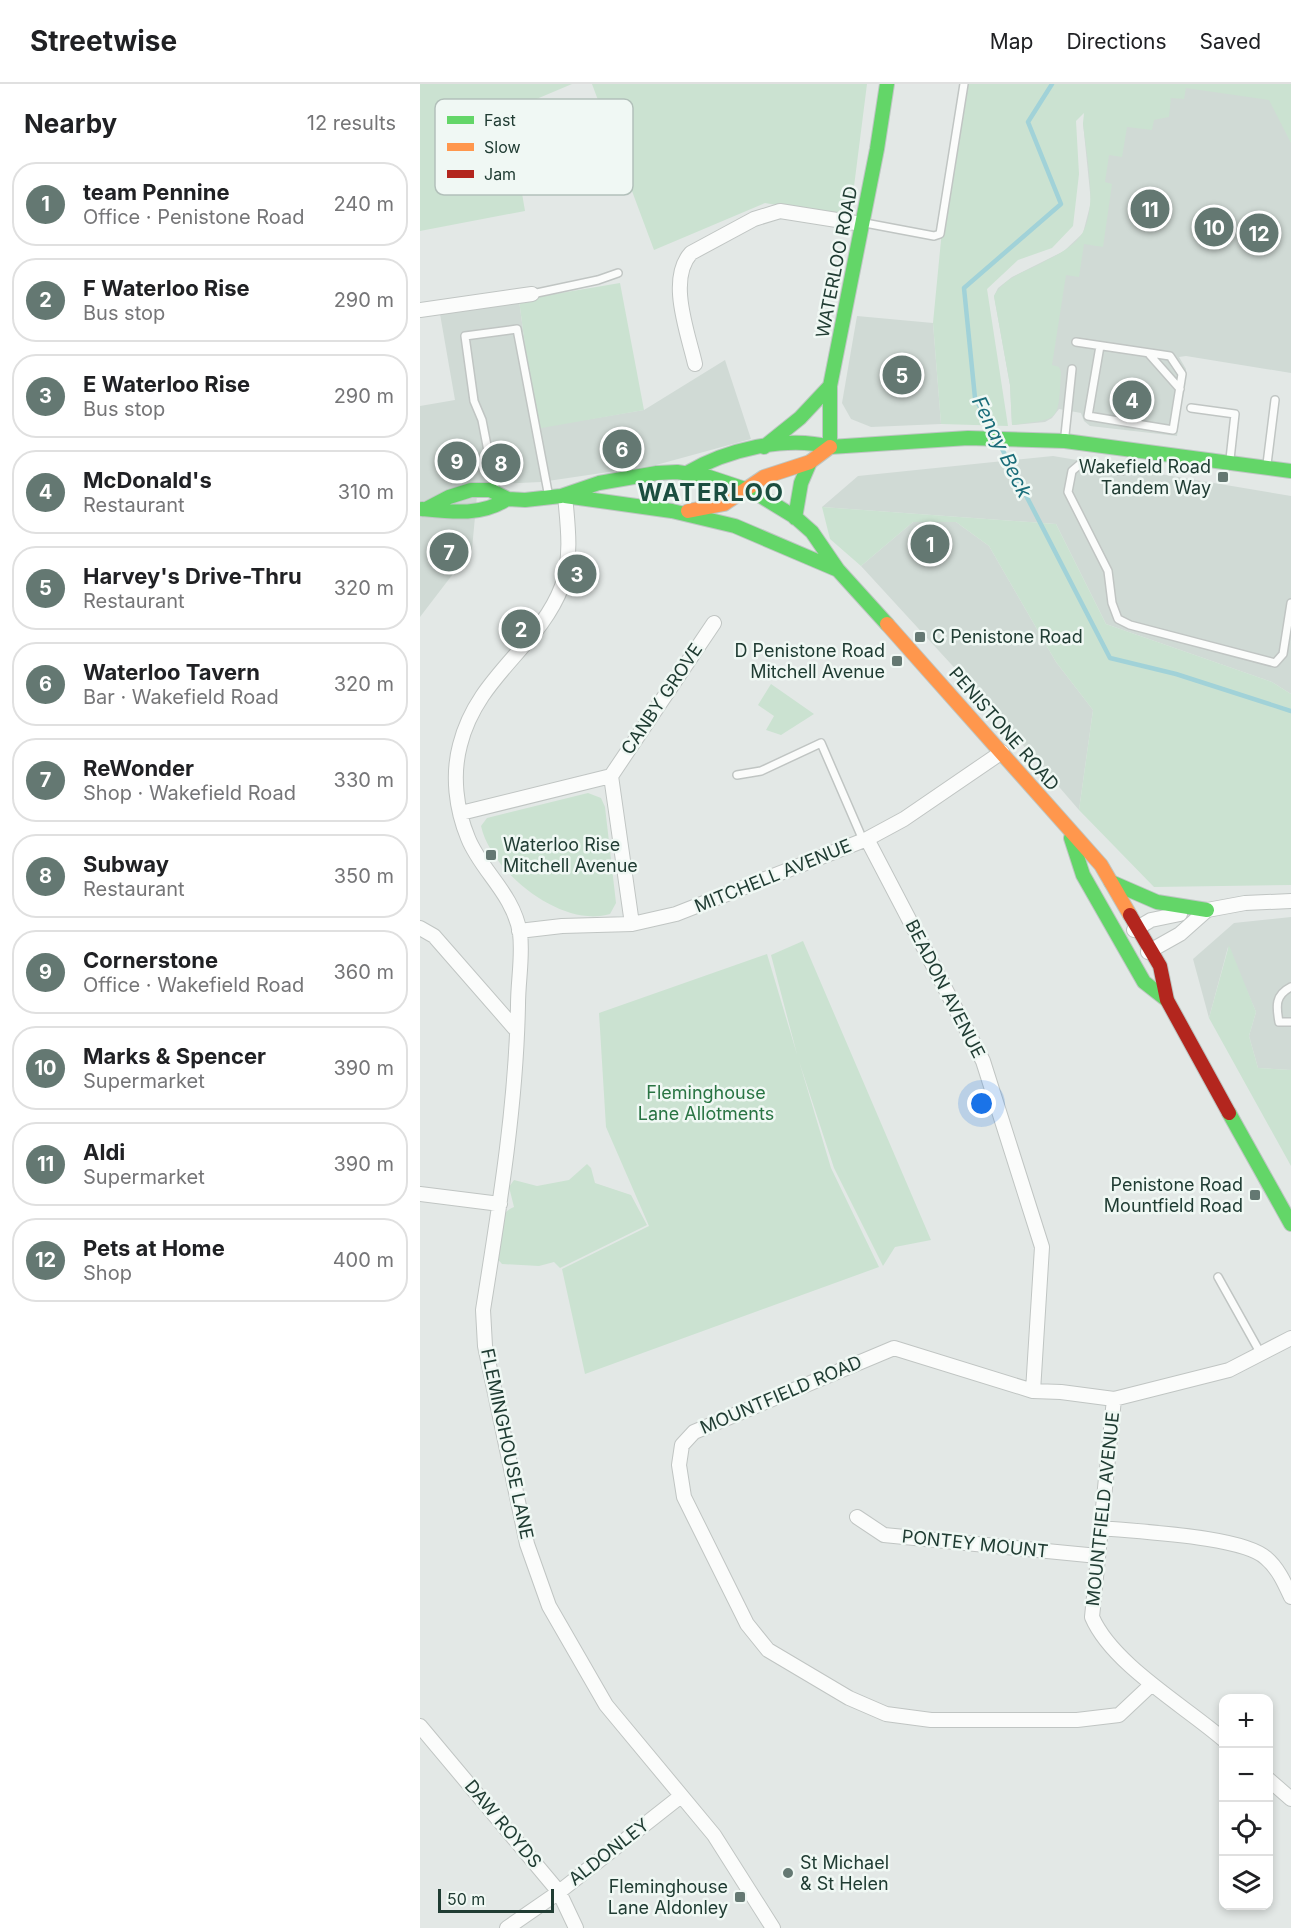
<!DOCTYPE html>
<meta charset="utf-8">
<style>
:root{--surface:#fff;--page:#f6f6f6;--text:#202124;--muted:#757577;--line:#e0e0e0;--accent:#647872}
body{margin:0;font-family:Inter,sans-serif;background:var(--page);color:var(--text)}
.controls{position:absolute;right:18px;bottom:18px;display:grid;overflow:hidden;border-radius:12px;box-shadow:0 3px 9px #0003}
.controls button{width:54px;height:54px;display:grid;place-items:center;padding:0;border:0;border-bottom:2px solid var(--line);background:var(--surface);color:var(--text);font:30px sans-serif}
.scale{position:absolute;left:18px;bottom:15px;width:116px;box-sizing:border-box;padding-left:6px;border:3px solid #203c33;border-top:0;font-size:16px;line-height:21px;white-space:nowrap;color:#203c33;-webkit-text-stroke:4px #f0f8f4;paint-order:stroke}
.you{position:absolute;left:562px;top:1020px;width:21px;height:21px;margin:-15px;border:4px solid #fff;border-radius:50%;background:#1a73e8;box-shadow:0 0 0 9px #1a73e833}
.badge{display:grid;place-items:center;width:39px;height:39px;border-radius:50%;background:var(--accent);color:#fff;font-size:20px;font-weight:700}
.pin{position:absolute;translate:-50% -50%;border:3px solid #fff;box-shadow:0 2px 6px #0006}
.list{margin:0;padding:0;list-style:none}
h2{display:flex;justify-content:space-between;align-items:center;height:78px;margin:0;padding:0 24px;font-size:26px}
h2 small{font-size:20px;font-weight:400;color:var(--muted)}
.list li{display:grid;grid-template-columns:39px 1fr auto;gap:18px;align-items:center;box-sizing:border-box;height:84px;margin:0 12px 12px;padding:0 12px;border:2px solid var(--line);border-radius:24px}
.list b{display:block;font-size:22px;white-space:nowrap}
.list p{margin:0;font-size:20px;white-space:nowrap;color:var(--muted)}
.list em{font-size:20px;font-style:normal;color:var(--muted)}
.icon{flex:none;width:33px;height:33px;fill:none;stroke:currentColor;stroke-width:2;stroke-linecap:round;stroke-linejoin:round}
.map{position:relative;flex:none;width:871px;height:1844px;overflow:hidden}
header{display:flex;align-items:center;gap:36px;box-sizing:border-box;height:84px;padding:0 30px;background:var(--surface);border-bottom:2px solid var(--line)}
header strong{font-size:28px}
nav{display:flex;gap:33px;margin-inline-start:auto;font-size:21px}
main{display:flex}
aside{flex:1;background:var(--surface)}
.map>svg:first-child{display:block}
.built{fill:#d0dad5}
.green{fill:#cbe2d1}
.lines{fill:none;stroke-linecap:round;stroke-linejoin:round}
.stream{stroke:#a1d2d8;stroke-width:4.5}
.lane-casing{stroke:#c0c5c3;stroke-width:10}
.street-casing{stroke:#c0c5c3;stroke-width:16}
.fast-casing{stroke:#bec6c3;stroke-width:16}
.slow-casing{stroke:#bec6c3;stroke-width:16}
.jam-casing{stroke:#bec6c3;stroke-width:16}
.lane{stroke:#fbfcfb;stroke-width:7}
.street{stroke:#fbfcfb;stroke-width:14}
.fast{stroke:#63d668;stroke-width:14}
.slow{stroke:#ff974d;stroke-width:14}
.jam{stroke:#b3261e;stroke-width:14}
.poi-dot{fill:#647872;stroke:#f0f8f4;stroke-width:2}
.labels{text-anchor:middle;stroke-width:5;stroke-linejoin:round;paint-order:stroke}
.street-label{font-size:18px;fill:#203c33;stroke:#f0f8f4}
.poi-label{font-size:18px;fill:#203c33;stroke:#f0f8f4;text-anchor:end}
.park-label{font-size:18px;fill:#297443;stroke:#f0f8f4}
.water-label{font-size:20px;font-style:italic;fill:#196c79;stroke:#f0f8f4}
.district-label{font-size:24px;font-weight:bold;letter-spacing:1.5px;fill:#1b4e40;stroke:#f0f8f4}
.key{fill:#f0f8f4;stroke:#b2c0ba;stroke-width:1.5}
.key-label{font-size:16px;fill:#203c33}
</style>
<header>
<strong>Streetwise</strong>
<nav><a>Map</a><a>Directions</a><a>Saved</a></nav>
</header>
<main>
<aside>
<h2>Nearby<small>12 results</small></h2>
<ul class="list">
<li><span class="badge">1</span><div><b>team Pennine</b><p>Office · Penistone Road</p></div><em>240 m</em></li>
<li><span class="badge">2</span><div><b>F Waterloo Rise</b><p>Bus stop</p></div><em>290 m</em></li>
<li><span class="badge">3</span><div><b>E Waterloo Rise</b><p>Bus stop</p></div><em>290 m</em></li>
<li><span class="badge">4</span><div><b>McDonald's</b><p>Restaurant</p></div><em>310 m</em></li>
<li><span class="badge">5</span><div><b>Harvey's Drive-Thru</b><p>Restaurant</p></div><em>320 m</em></li>
<li><span class="badge">6</span><div><b>Waterloo Tavern</b><p>Bar · Wakefield Road</p></div><em>320 m</em></li>
<li><span class="badge">7</span><div><b>ReWonder</b><p>Shop · Wakefield Road</p></div><em>330 m</em></li>
<li><span class="badge">8</span><div><b>Subway</b><p>Restaurant</p></div><em>350 m</em></li>
<li><span class="badge">9</span><div><b>Cornerstone</b><p>Office · Wakefield Road</p></div><em>360 m</em></li>
<li><span class="badge">10</span><div><b>Marks &amp; Spencer</b><p>Supermarket</p></div><em>390 m</em></li>
<li><span class="badge">11</span><div><b>Aldi</b><p>Supermarket</p></div><em>390 m</em></li>
<li><span class="badge">12</span><div><b>Pets at Home</b><p>Shop</p></div><em>400 m</em></li>
</ul>
</aside>
<div class="map">
<svg width="871" height="1844" viewBox="0 0 871 1844">
<rect width="100%" height="100%" fill="#e3e8e6"/>
<path class="built" d="M729,0H843L871,58V289L766,272L759,273L766,285L757,352L670,342L664,337L661,329L639,325L632,334L625,338L592,341L590,301L574,212L578,204L592,193L644,167L663,149L671,118L663,39Z
M99,216L116,344L224,326L305,276L331,355L236,381L121,398L58,401L52,465L0,533V322L35,316L20,230Z
M437,232L513,239L521,340L451,343L431,335L422,319Z
M633,372L871,412V610L852,598L686,540L636,440L402,423L438,392Z
M493,438H536L569,462L636,578L673,626L659,726L564,616L441,482Z
M871,833V986L838,984L829,952L836,928L808,863L789,934L773,875L814,839Z"/>
<path class="green" d="M0,0H152L88,27L105,127L0,147Z
M172,0H447L430,134L345,119L234,166Z
M546,0H871V59L849,16L766,4L764,15L751,14L749,33L734,36L732,46L707,43L702,73L689,71L685,98L692,100L683,163L664,160L659,193L646,191L632,281L639,283L641,288C638,340 640,334 592,341L590,301L574,212C584,195 601,189 618,181C632,173 655,164 663,148C678,121 666,69 663,39L664,29L656,37L659,90L653,142L632,164L598,176L567,205L588,342L521,340L513,239L522,146Z
M200,199L224,326L116,345L99,216Z
M402,423L636,440L686,540L852,598L871,610V801L734,803L659,726L673,626L636,578L569,462L536,438H493L441,482L410,455Z
M351,600L394,630L361,651L346,646L354,632L338,621Z
M168,709L181,714L185,723L196,819L190,830C142,845 71,788 61,742L67,734Z
M383,857L511,1156L475,1163L463,1182L414,1084L378,974L351,871Z
M809,861L836,928L829,952L838,984L871,986V1082L789,934Z
M347,870L411,1084L459,1183L165,1290L142,1185L229,1142L186,1043L179,929Z
M167,1080L171,1084L175,1099L211,1111L227,1141L140,1184L134,1178L119,1182L82,1180L74,1171C77,1153 75,1130 94,1123L89,1103L94,1096L117,1102L149,1096Z"/>
<g class="lines">
<path class="stream" d="M572,345L555,314L544,204L641,120L608,38L632,0
M581,363L690,574L756,590L871,627"/>
<g class="lane-casing">
<path id="lane" d="M445,139L514,152L520,150L544,0
M112,210L178,196L198,189
M656,258L750,272L762,290L753,346L668,332L680,262
M729,270L760,305
M771,324L815,330L810,375
M645,351L652,285
M847,380L855,316
M702,387L659,381L652,387L648,408L688,487L692,519L698,535L710,541L855,579L863,570L871,519
M75,403L62,336L54,317L45,252L97,245L128,408
M317,691L341,687L401,659L443,756
M871,903C855,911 856,922 859,938H871
M798,1193L841,1270"/>
</g>
<g class="street-casing">
<path id="street" d="M0,226L112,210
M275,280C268,249 247,195 271,169L334,135L360,127L442,140
M145,412C148,442 152,474 142,502C119,563 57,592 40,661C32,691 36,725 48,754C61,787 93,809 100,849C103,873 98,896 98,921C96,1024 79,1125 63,1226L65,1262L107,1460L129,1522L186,1621L294,1751L353,1844
M41,729L191,692
M447,755L563,977L622,1163L613,1307
M782,827L825,819L871,817
M212,840L191,692L294,539
M0,844L14,852L97,947
M714,846L731,836L760,830
M99,847L142,842L212,840L256,830L447,755L484,735L582,668
M728,868L760,850L787,826
M0,1110L80,1120
M694,1315L672,1533C692,1580 765,1622 804,1656
M437,1433L464,1451L678,1472
M682,1444C718,1448 822,1452 846,1474C858,1484 865,1500 871,1513
M732,1600L699,1631L657,1636H511L466,1630L429,1614L348,1566L327,1540L264,1413L259,1381L262,1361L274,1348L474,1264L613,1307L641,1308L694,1315L809,1286L871,1254
M0,1642L139,1808L156,1844
M848,1695L871,1715
M87,1844L139,1808L261,1712"/>
</g>
<g class="fast-casing">
<path id="fast" d="M344,363L380,334L410,302
M410,363V302L457,65L467,0
M267,389C306,366 366,351 410,363L548,354L645,357L871,387
M145,412L252,427L315,442L418,486
M8,424L29,413L51,406H70L88,415L105,416L141,412L179,399L237,389L257,388L289,393L334,408L375,433L392,448L418,486L467,540
M2,425C31,428 62,432 87,415
M375,434L381,399L390,378
M651,754L663,791L724,898L747,916
M691,798L737,818L787,826
M809,1029L871,1140"/>
</g>
<g class="slow-casing">
<path id="slow" d="M268,427L304,420L344,393L390,378L410,363
M467,540L681,781L710,831"/>
</g>
<g class="jam-casing">
<path id="jam" d="M710,831L740,882L747,916L809,1029"/>
</g>
<use href="#lane" class="lane"/>
<use href="#street" class="street"/>
<use href="#fast" class="fast"/>
<use href="#slow" class="slow"/>
<use href="#jam" class="jam"/>
</g>
<g class="poi-dot">
<rect x="797" y="387" width="12" height="12" rx="3"/>
<rect x="494" y="547" width="12" height="12" rx="3"/>
<rect x="471" y="571" width="12" height="12" rx="3"/>
<rect x="65" y="765" width="12" height="12" rx="3"/>
<rect x="829" y="1105" width="12" height="12" rx="3"/>
<circle cx="368" cy="1789" r="6"/>
<rect x="314" y="1807" width="12" height="12" rx="3"/>
</g>
<g class="labels">
<g class="street-label">
<text transform="translate(417 178) rotate(-79)" y="6">WATERLOO ROAD</text>
<text transform="translate(242 615) rotate(-56)" y="6">CANBY GROVE</text>
<text transform="translate(584 645) rotate(49)" y="6">PENISTONE ROAD</text>
<text transform="translate(353 792) rotate(-22)" y="6">MITCHELL AVENUE</text>
<text transform="translate(525 905) rotate(63)" y="6">BEADON AVENUE</text>
<text transform="translate(361 1311) rotate(-23)" y="6">MOUNTFIELD ROAD</text>
<text transform="translate(87 1360) rotate(78)" y="6">FLEMINGHOUSE LANE</text>
<text transform="translate(683 1425) rotate(-84)" y="6">MOUNTFIELD AVENUE</text>
<text transform="translate(555 1460) rotate(6)" y="6">PONTEY MOUNT</text>
<text transform="translate(83 1740) rotate(50)" y="6">DAW ROYDS</text>
<text transform="translate(189 1768) rotate(-38)" y="6">ALDONLEY</text>
</g>
<g class="poi-label">
<text x="791" y="389">Wakefield Road<tspan x="791" dy="21">Tandem Way</tspan></text>
<text x="512" y="559" text-anchor="start">C Penistone Road</text>
<text x="465" y="573">D Penistone Road<tspan x="465" dy="21">Mitchell Avenue</tspan></text>
<text x="83" y="767" text-anchor="start">Waterloo Rise<tspan x="83" dy="21">Mitchell Avenue</tspan></text>
<text x="823" y="1107">Penistone Road<tspan x="823" dy="21">Mountfield Road</tspan></text>
<text x="380" y="1785" text-anchor="start">St Michael<tspan x="380" dy="21">&amp; St Helen</tspan></text>
<text x="308" y="1809">Fleminghouse<tspan x="308" dy="21">Lane Aldonley</tspan></text>
</g>
<g class="park-label">
<text x="286" y="1015">Fleminghouse<tspan x="286" dy="21">Lane Allotments</tspan></text>
</g>
<g class="water-label">
<text transform="translate(582 363) rotate(64)" y="7">Fenay Beck</text>
</g>
<g class="district-label">
<text x="291" y="417">WATERLOO</text>
</g>
</g>
<rect x="15" y="15" width="198" height="96" rx="9" class="key"/>
<rect x="27" y="32" width="27" height="8" fill="#63d668"/>
<rect x="27" y="59" width="27" height="8" fill="#ff974d"/>
<rect x="27" y="86" width="27" height="8" fill="#b3261e"/>
<g class="key-label">
<text x="64" y="42">Fast</text>
<text x="64" y="69">Slow</text>
<text x="64" y="96">Jam</text>
</g>
</svg>
<div class="controls">
<button>+</button>
<button>−</button>
<button><svg class="icon" aria-label="locate" viewBox="0 0 24 24"><circle cx="12" cy="12" r="6"/><path d="M12 2v4M12 18v4M2 12h4M18 12h4"/></svg></button>
<button><svg class="icon" aria-label="layers" viewBox="0 0 24 24"><path d="M12 4l9 5-9 5-9-5zM3 14l9 5 9-5"/></svg></button>
</div>
<div class="scale">50 m</div>
<div class="you"></div>
<div class="pin badge" style="left:510px;top:460px">1</div>
<div class="pin badge" style="left:101px;top:545px">2</div>
<div class="pin badge" style="left:157px;top:490px">3</div>
<div class="pin badge" style="left:712px;top:316px">4</div>
<div class="pin badge" style="left:482px;top:291px">5</div>
<div class="pin badge" style="left:202px;top:365px">6</div>
<div class="pin badge" style="left:29px;top:468px">7</div>
<div class="pin badge" style="left:81px;top:379px">8</div>
<div class="pin badge" style="left:37px;top:377px">9</div>
<div class="pin badge" style="left:794px;top:143px">10</div>
<div class="pin badge" style="left:730px;top:125px">11</div>
<div class="pin badge" style="left:839px;top:149px">12</div>
</div>
</main>
